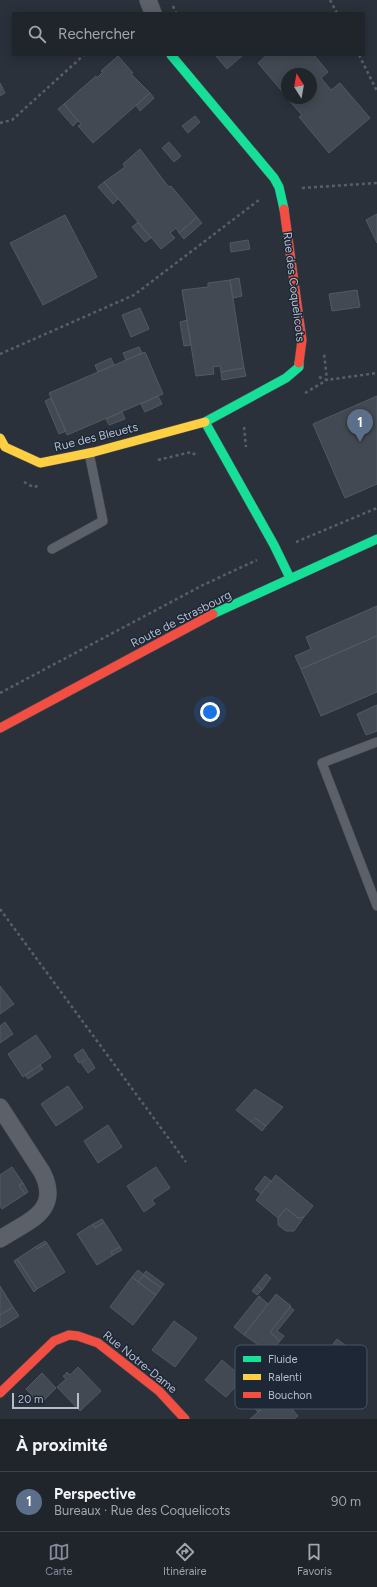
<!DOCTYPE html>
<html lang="fr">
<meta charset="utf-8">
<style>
:root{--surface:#20252c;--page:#282d34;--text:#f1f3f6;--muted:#a2a5a9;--line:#3d4248;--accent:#848c99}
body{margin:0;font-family:Figtree,sans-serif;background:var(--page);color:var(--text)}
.compass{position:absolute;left:281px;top:68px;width:36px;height:36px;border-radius:50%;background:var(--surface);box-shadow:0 2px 10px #0003;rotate:349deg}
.scale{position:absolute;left:12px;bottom:10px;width:67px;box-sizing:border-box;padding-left:4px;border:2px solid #b5bdcb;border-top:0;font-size:11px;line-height:14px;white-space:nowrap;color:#b5bdcb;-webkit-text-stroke:3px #1d2736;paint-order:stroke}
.you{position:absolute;left:210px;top:712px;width:14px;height:14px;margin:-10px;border:3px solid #fff;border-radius:50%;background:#1a73e8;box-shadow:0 0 0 6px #1a73e833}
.badge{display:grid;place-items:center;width:26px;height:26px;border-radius:50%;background:var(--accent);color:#fff;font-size:13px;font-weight:700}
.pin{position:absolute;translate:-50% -33px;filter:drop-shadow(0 1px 2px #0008)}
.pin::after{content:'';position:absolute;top:21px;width:14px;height:12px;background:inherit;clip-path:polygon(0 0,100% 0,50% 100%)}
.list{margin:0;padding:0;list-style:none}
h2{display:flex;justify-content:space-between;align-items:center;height:52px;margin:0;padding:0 16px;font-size:17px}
h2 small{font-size:13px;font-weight:400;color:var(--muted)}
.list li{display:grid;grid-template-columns:26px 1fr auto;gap:12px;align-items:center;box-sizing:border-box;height:60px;padding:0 16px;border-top:1px solid var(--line)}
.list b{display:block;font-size:15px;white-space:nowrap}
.list p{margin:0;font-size:13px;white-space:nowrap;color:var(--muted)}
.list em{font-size:13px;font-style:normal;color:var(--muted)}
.icon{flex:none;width:22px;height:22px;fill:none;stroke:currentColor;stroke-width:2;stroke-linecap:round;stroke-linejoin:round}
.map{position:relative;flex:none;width:377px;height:1419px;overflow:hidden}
.search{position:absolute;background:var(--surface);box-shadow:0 2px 10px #0003;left:12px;right:12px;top:12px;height:44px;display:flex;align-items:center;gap:10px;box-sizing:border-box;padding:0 14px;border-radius:0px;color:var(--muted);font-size:15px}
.sheet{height:112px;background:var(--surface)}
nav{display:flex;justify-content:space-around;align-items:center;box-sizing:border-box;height:56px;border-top:1px solid var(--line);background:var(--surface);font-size:11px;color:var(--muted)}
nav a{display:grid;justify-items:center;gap:2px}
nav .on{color:var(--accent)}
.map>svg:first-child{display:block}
.building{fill:#434952;stroke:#525962}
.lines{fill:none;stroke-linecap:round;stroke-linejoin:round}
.lane-casing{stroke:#474c53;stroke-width:10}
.street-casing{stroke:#474c53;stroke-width:18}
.fast-casing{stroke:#474c53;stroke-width:10}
.slow-casing{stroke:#474c53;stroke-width:10}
.jam-casing{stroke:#474c53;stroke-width:10}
.path{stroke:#595f65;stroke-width:2.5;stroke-dasharray:3 3;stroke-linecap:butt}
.lane{stroke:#5c6068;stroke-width:9}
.street{stroke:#5c6068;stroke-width:17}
.fast{stroke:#16e098;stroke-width:9}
.slow{stroke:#ffcf43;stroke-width:9}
.jam{stroke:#f24e42;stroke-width:9}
.labels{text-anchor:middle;stroke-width:3;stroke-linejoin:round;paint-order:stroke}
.street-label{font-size:12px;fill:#b5bdcb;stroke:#1d2736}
.key{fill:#1d2736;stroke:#4b5463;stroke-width:1}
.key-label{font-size:11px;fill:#b5bdcb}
</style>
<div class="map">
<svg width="377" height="1419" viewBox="0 0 377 1419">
<rect width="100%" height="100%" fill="#2a313b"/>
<path class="building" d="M217,55H243L227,69L216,56Z
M267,55H314L328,72L321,78L331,90L340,83L370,118L329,153L299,117L302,115L287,98H311V74H287V97L258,63Z
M118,56L133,73L131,74L150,93L93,143L78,126L81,124L64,104L96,76L97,78L103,72L101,71Z
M0,83L5,93L0,96Z
M150,93L154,98L140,111L136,105Z
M64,104L78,121L73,126L58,109Z
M195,116L200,122L188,133L182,126Z
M169,142L181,156L174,162L162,148Z
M140,149L167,185L170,187L171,186L197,217L179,233L176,228L170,233L175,238L161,249L104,182L125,167L123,164Z
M104,182L118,199L113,204L98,187Z
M377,214V243L366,220Z
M65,215L97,277L43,305L10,243Z
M197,217L202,223L184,239L179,233Z
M138,222L151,238L145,242L132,227Z
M248,240L250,249L231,252L230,243Z
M239,278L242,296L233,298L230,280Z
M230,280L244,368L221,372L220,366L213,367L214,374L196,376L182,290L208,287V283Z
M357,290L360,307L332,311L329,294Z
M140,308L149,329L131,337L122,315Z
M187,320L191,345L184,346L180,322Z
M139,347L142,353L126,360L123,353Z
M145,352L163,394L67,435L49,393Z
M111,358L114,365L98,372L95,365Z
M244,368L246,376L222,380L221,372Z
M158,396L162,404L145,412L141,404Z
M377,396V484L345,498L313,424Z
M51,398L66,431L59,434L45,401Z
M122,412L125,419L109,425L106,419Z
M377,606V636L301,669L295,656L311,649L306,637Z
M377,636V692L321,716L301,669Z
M377,705V731L366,735L357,714Z
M0,986L14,1004L0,1014Z
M5,1022L13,1034L0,1043V1026Z
M36,1035L51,1057L23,1077L8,1054Z
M83,1049L88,1057L79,1063L74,1055Z
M89,1058L95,1068L88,1073L81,1063Z
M40,1065L43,1069L28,1079L25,1075Z
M68,1086L83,1108L56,1126L41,1104Z
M255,1089L283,1107L266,1126L255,1118L251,1122L236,1110Z
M255,1118L266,1126L262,1131L251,1122Z
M108,1125L122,1147L98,1163L84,1141Z
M12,1167L23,1183L19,1185L25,1194L2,1209L0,1206V1175Z
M156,1167L170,1188L152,1200L155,1204L144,1212L127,1186Z
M276,1175L313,1206L304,1217L298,1218L286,1208L278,1218L256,1200Z
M265,1176L271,1181L261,1194L255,1189Z
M23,1183L28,1192L25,1194L19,1185Z
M286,1208L298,1218L304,1217L294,1231H286L278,1225V1218Z
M102,1219L104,1222L95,1228L93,1224Z
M104,1222L120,1247L111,1252L113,1255L97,1265L77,1234L93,1224L95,1228Z
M45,1241L47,1243L37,1249L35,1247Z
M47,1243L65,1272L37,1289L17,1259L35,1247L37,1249Z
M120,1247L122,1250L113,1255L111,1252Z
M17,1259L37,1289L34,1292L14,1261Z
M138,1270L144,1275L138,1282L132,1277Z
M146,1271L164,1284L161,1288L143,1275Z
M266,1274L271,1278L262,1290L257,1285Z
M144,1275L161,1288L156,1295L138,1282Z
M132,1277L156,1295L133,1325L110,1307Z
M257,1285L262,1290L257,1295L252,1291Z
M0,1286L13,1307L0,1315Z
M276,1294L291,1306L270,1332L280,1341L270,1353L244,1335Z
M259,1296L268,1304L244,1335L234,1327Z
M13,1307L19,1316L0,1328V1315Z
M290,1307L294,1310L277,1331L284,1336L280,1341L270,1332Z
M174,1321L197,1338L175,1367L152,1350Z
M337,1339L350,1349L342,1360L329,1349Z
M222,1360L243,1378L226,1397L205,1380Z
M78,1367L101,1391L80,1411L57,1387L66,1379L63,1376L65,1375L67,1372L70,1375Z
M42,1373L56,1388L40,1404L26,1389Z
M279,1394L298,1416L294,1419H250Z
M260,1405L263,1408L258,1412L255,1409Z"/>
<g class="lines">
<g class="lane-casing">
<path id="lane" d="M52,549L103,521L89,453
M377,742L322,763L377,906"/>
</g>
<g class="street-casing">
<path id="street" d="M148,0L153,13
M0,1107L42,1172C62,1211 28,1221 0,1239"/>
</g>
<g class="fast-casing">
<path id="fast" d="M171,55L274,178L279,187L284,209
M290,578L274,545L205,422L286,378L299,367V363
M213,614L377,539"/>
</g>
<g class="slow-casing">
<path id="slow" d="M0,438L5,447L40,463L94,452L205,422"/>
</g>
<g class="jam-casing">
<path id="jam" d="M284,209L302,340L299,363
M0,728L213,614
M0,1393L54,1341L69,1335L78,1336L98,1343L159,1391L185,1419"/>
</g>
<path class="path" d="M330,0L337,13
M173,6L176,13
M359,55L377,91
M0,123L12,120L84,55
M302,188L377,183
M0,354L134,295L259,200
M319,377L327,380L377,373
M305,393L327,380L324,353
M244,427L246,447
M158,460L191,452L197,456
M24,482L33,487L38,486
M296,542L377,508
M0,693L203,585L257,560
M0,909L186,1162"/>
<use href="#lane" class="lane"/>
<use href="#street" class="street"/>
<use href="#fast" class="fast"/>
<use href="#slow" class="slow"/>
<use href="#jam" class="jam"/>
</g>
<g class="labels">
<g class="street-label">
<text transform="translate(294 287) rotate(83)" y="4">Rue des Coquelicots</text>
<text transform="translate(96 437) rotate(-14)" y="4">Rue des Bleuets</text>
<text transform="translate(181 619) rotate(-27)" y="4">Route de Strasbourg</text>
<text transform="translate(140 1362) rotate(39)" y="4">Rue Notre-Dame</text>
</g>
</g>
<rect x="235" y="1345" width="132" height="64" rx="6" class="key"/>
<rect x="243" y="1356" width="18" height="6" fill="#16e098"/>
<rect x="243" y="1374" width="18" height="6" fill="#ffcf43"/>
<rect x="243" y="1392" width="18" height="6" fill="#f24e42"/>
<g class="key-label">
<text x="268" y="1363">Fluide</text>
<text x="268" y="1381">Ralenti</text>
<text x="268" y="1399">Bouchon</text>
</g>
</svg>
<svg class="compass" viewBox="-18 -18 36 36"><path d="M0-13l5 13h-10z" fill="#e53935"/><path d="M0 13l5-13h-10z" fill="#a2a5a9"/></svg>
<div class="scale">20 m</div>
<div class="you"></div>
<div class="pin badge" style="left:360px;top:442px;background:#5c6f8a">1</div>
<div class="search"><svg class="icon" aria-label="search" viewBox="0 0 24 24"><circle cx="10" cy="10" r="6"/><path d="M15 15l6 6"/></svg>Rechercher</div>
</div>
<section class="sheet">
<h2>À proximité<small></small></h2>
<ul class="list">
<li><span class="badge" style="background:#5c6f8a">1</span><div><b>Perspective</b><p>Bureaux · Rue des Coquelicots</p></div><em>90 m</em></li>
</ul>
</section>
<nav>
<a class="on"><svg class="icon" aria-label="map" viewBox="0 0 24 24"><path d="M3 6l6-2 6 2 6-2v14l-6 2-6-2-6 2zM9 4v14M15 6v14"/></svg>Carte</a>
<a><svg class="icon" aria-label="directions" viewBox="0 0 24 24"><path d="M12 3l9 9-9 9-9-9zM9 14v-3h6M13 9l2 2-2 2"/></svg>Itinéraire</a>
<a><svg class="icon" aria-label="saved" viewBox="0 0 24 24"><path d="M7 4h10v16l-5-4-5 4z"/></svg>Favoris</a>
</nav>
